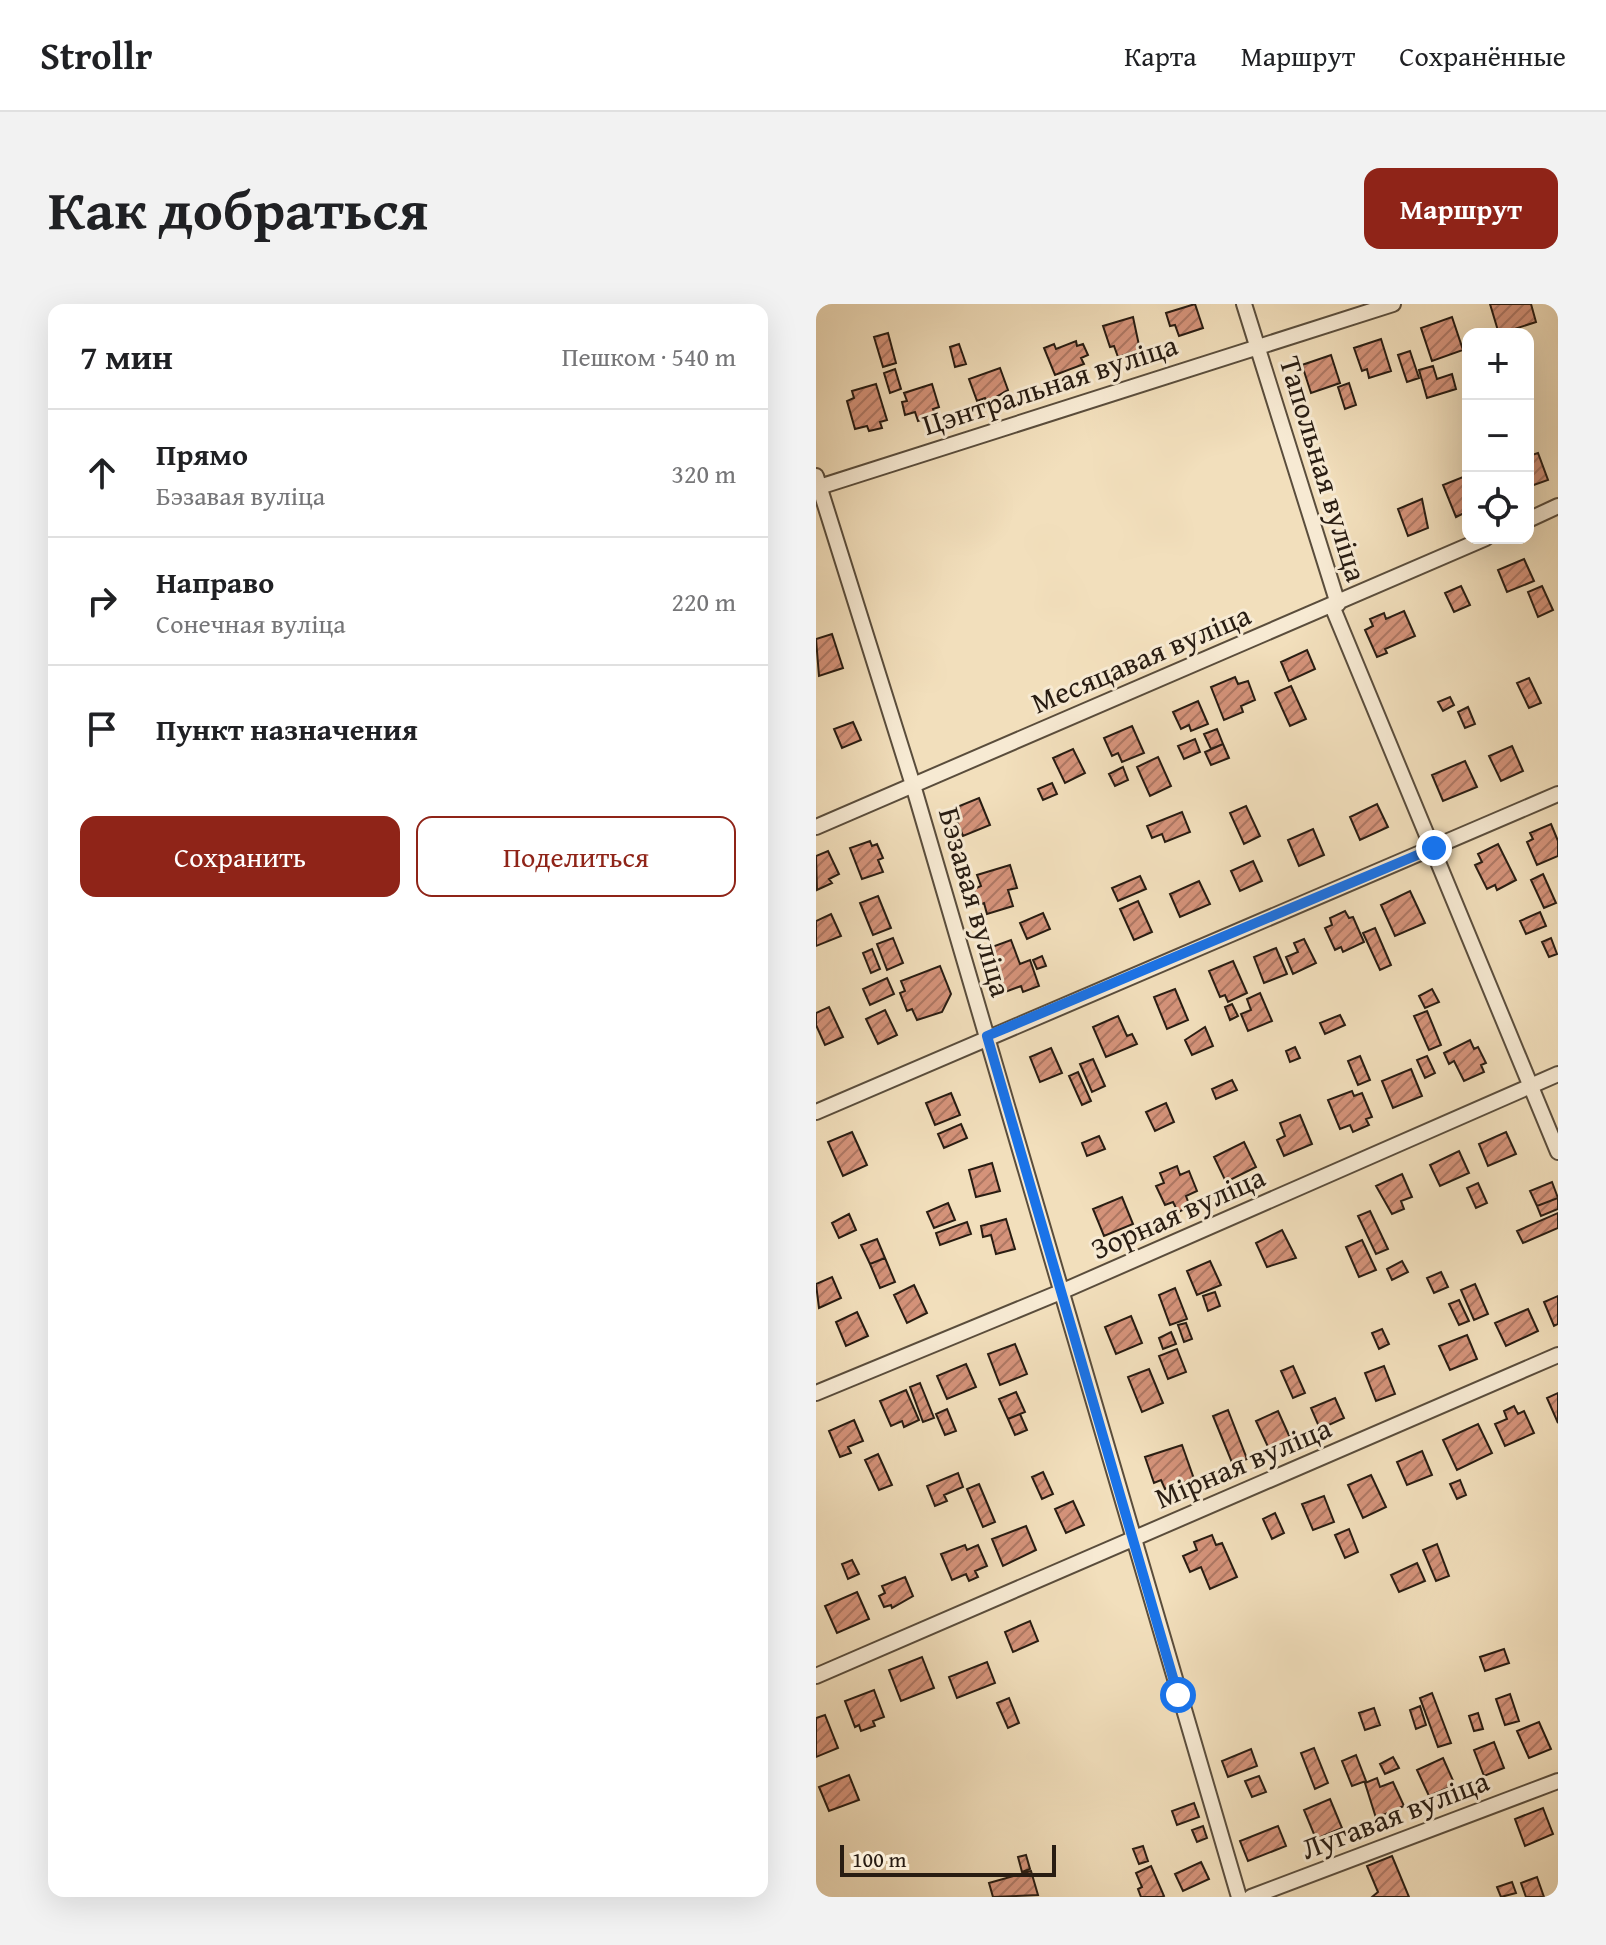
<!DOCTYPE html>
<html lang="ru">
<meta charset="utf-8">
<style>
:root{--surface:#fff;--page:#f2f2f2;--text:#202124;--muted:#757577;--line:#e0e0e0;--accent:#8f2418}
body{margin:0;font-family:"Gentium Book Plus",serif;background:var(--page);color:var(--text)}
.controls{position:absolute;right:24px;top:24px;display:grid;overflow:hidden;border-radius:16px;box-shadow:0 8px 32px #0002}
.controls button{width:72px;height:72px;display:grid;place-items:center;padding:0;border:0;border-bottom:2px solid var(--line);background:var(--surface);color:var(--text);font:40px sans-serif}
.scale{position:absolute;left:24px;bottom:20px;width:216px;box-sizing:border-box;padding-left:8px;border:4px solid #281c12;border-top:0;font-size:22px;line-height:28px;white-space:nowrap;color:#281c12;-webkit-text-stroke:6px #f7ead3;paint-order:stroke}
.stop{position:absolute;width:24px;height:24px;margin:-18px;border:6px solid #1a73e8;border-radius:50%;background:#fff}
.stop.end{background:#1a73e8;border-color:#fff;box-shadow:0 2px 8px #0008}
.list{margin:0;padding:0;list-style:none}
h2{display:flex;justify-content:space-between;align-items:center;height:104px;margin:0;padding:0 32px;font-size:34px}
h2 small{font-size:26px;font-weight:400;color:var(--muted)}
.list li{display:grid;grid-template-columns:52px 1fr auto;gap:24px;align-items:center;box-sizing:border-box;height:128px;padding:0 32px;border-top:2px solid var(--line)}
.list b{display:block;font-size:30px;white-space:nowrap}
.list p{margin:0;font-size:26px;white-space:nowrap;color:var(--muted)}
.list em{font-size:26px;font-style:normal;color:var(--muted)}
.actions{display:flex;gap:16px;padding:24px 32px}
.actions a{flex:1;padding:18px 0;border:2px solid var(--accent);border-radius:16px;text-align:center;font-size:28px;color:var(--accent)}
.actions .main{background:var(--accent);color:#fff}
.icon{flex:none;width:44px;height:44px;fill:none;stroke:currentColor;stroke-width:2;stroke-linecap:round;stroke-linejoin:round}
.map{position:relative;flex:none;width:742px;height:1593px;overflow:hidden;border-radius:16px}
header{display:flex;align-items:center;gap:48px;box-sizing:border-box;height:112px;padding:0 40px;background:var(--surface);border-bottom:2px solid var(--line)}
header strong{font-size:38px}
nav{display:flex;gap:44px;margin-inline-start:auto;font-size:28px}
.intro{display:flex;align-items:center;justify-content:space-between;box-sizing:border-box;height:192px;padding:0 48px}
h1{margin:0;font-size:56px}
.button{padding:20px 36px;border-radius:16px;background:var(--accent);color:#fff;font-size:28px;font-weight:700}
main{display:flex;gap:48px;padding:0 48px}
aside{flex:1;background:var(--surface);border-radius:16px;box-shadow:0 8px 32px #0002}
.map>svg:first-child{display:block}
.building{fill:url(#building-hatch);stroke:#281c12;stroke-width:2}
.lines{fill:none;stroke-linecap:round;stroke-linejoin:round}
.minor-casing{stroke:#5a4d3c;stroke-width:18}
.minor{stroke:#f7ead3;stroke-width:14}
.route{stroke:#1a73e8;stroke-width:10}
.labels{text-anchor:middle;stroke-width:6;stroke-linejoin:round;paint-order:stroke}
.street-label{font-size:30px;fill:#281c12;stroke:#f7ead3}
</style>
<header>
<strong>Strollr</strong>
<nav><a>Карта</a><a>Маршрут</a><a>Сохранённые</a></nav>
</header>
<div class="intro"><h1>Как добраться</h1><a class="button">Маршрут</a></div>
<main>
<aside>
<h2>7 мин<small>Пешком · 540 m</small></h2>
<ul class="list">
<li><svg class="icon" aria-label="ahead" viewBox="0 0 24 24"><path d="M12 20V5M6 11l6-6 6 6"/></svg><div><b>Прямо</b><p>Бэзавая вуліца</p></div><em>320 m</em></li>
<li><svg class="icon" aria-label="right" viewBox="0 0 24 24"><path d="M7 20v-9h11M14 6l5 5-5 5"/></svg><div><b>Направо</b><p>Сонечная вуліца</p></div><em>220 m</em></li>
<li><svg class="icon" aria-label="arrive" viewBox="0 0 24 24"><path d="M6 21V4h12l-3 4 3 4H6"/></svg><div><b>Пункт назначения</b></div></li>
</ul>
<div class="actions"><a class="main">Сохранить</a><a>Поделиться</a></div>
</aside>
<div class="map">
<svg width="742" height="1593" viewBox="0 0 742 1593">
<defs>
<pattern id="building-hatch" width="6" height="6" patternUnits="userSpaceOnUse" patternTransform="scale(2)"><rect width="6" height="6" fill="#d5937a"/><path d="M-1 1l2-2M0 6l6-6M5 7l2-2" fill="none" stroke="#ad7763"/></pattern>
</defs>
<rect width="100%" height="100%" fill="#f2dfbc"/>
<filter id="stains"><feTurbulence type="fractalNoise" baseFrequency=".0025" numOctaves="4"/><feColorMatrix values="0 0 0 0 .2 0 0 0 0 .09 0 0 0 0 .02 0 0 0 .5 -.17"/></filter>
<radialGradient id="worn" r=".72"><stop offset=".6" stop-color="#630" stop-opacity="0"/><stop offset="1" stop-color="#630" stop-opacity=".3"/></radialGradient>
<path class="building" d="M379,0L387,24L363,32L359,21L354,22L350,9Z
M674,0H715L720,18L683,30Z
M317,13L324,46L302,53L298,42L294,43L287,22Z
M636,13L647,46L616,57L605,24Z
M72,29L80,59L67,63L58,33Z
M565,35L575,67L553,74L551,65L546,67L538,44Z
M260,37L261,42L267,40L272,51L265,54L268,60L239,71L228,44L238,40L240,45Z
M143,40L150,60L139,63L134,43Z
M594,47L603,74L591,78L582,51Z
M515,51L524,79L495,89L486,61Z
M617,62L621,75L636,70L640,85L611,94L603,66Z
M184,64L192,86L171,98L169,94L161,97L153,75Z
M79,65L85,85L74,89L68,69Z
M533,79L540,101L529,105L522,83Z
M60,80L71,116L64,118L66,124L53,127L51,122L39,125L31,97L38,94L36,87Z
M116,80L123,103L117,105L120,111L102,117L99,108L89,111L86,98L91,97L88,89Z
M712,148L713,152L722,149L732,176L712,183Z
M647,173L652,185V212L650,208L640,213L627,181Z
M606,195L612,224L592,232L582,205Z
M708,255L718,277L691,288L682,266Z
M645,282L654,301L638,308L629,289Z
M726,282L737,306L722,313L712,288Z
M588,307L599,332L569,345L571,349L561,353L549,326L557,322L554,315L568,309L570,315Z
M16,330L27,364L3,372L0,335Z
M491,346L499,365L473,377L465,358Z
M419,373L422,380L432,377L439,396L425,402L427,408L408,416L395,383Z
M713,374L725,399L713,404L701,379Z
M475,382L490,415L474,422L459,389Z
M634,393L638,401L627,407L622,398Z
M382,397L392,420L375,427L373,421L365,425L357,408Z
M652,403L659,420L649,424L642,408Z
M37,418L45,436L26,444L18,425Z
M316,422L328,449L306,458L302,449L296,452L288,434Z
M401,425L407,440L395,445L388,430Z
M379,435L384,448L368,455L362,442Z
M407,440L413,454L395,461L389,448Z
M696,442L707,467L685,477L673,452Z
M257,445L269,469L249,479L237,454Z
M342,453L355,482L334,492L321,463Z
M649,457L661,483L627,497L616,471Z
M307,463L312,476L299,482L293,470Z
M236,479L241,490L227,496L222,485Z
M163,494L174,521L147,532L136,505Z
M561,500L572,523L544,536L534,513Z
M430,502L444,532L428,540L414,509Z
M366,508L374,528L349,538L346,530L336,534L331,522Z
M735,520L742,537V552L721,561L711,538L717,535L714,529Z
M497,525L508,551L483,562L472,536Z
M54,537L56,542L61,540L67,554L62,556L67,568L46,575L34,544Z
M682,540L700,576L681,586L679,581L671,585L659,561L666,558L662,550Z
M12,547L23,570L13,575L16,579L1,586L0,552Z
M437,557L446,577L424,587L415,567Z
M194,561L201,584L192,586L197,602L171,610L168,599L163,601L158,585L165,582L161,571Z
M727,570L740,599L728,604L715,576Z
M324,572L330,585L302,597L296,584Z
M383,577L394,600L364,613L354,590Z
M594,587L609,619L579,632L565,601Z
M62,592L75,624L57,631L44,599Z
M322,597L336,628L318,636L304,605Z
M529,607L533,614L537,613L548,638L527,648L525,643L519,646L509,624L516,621L514,614Z
M724,608L730,622L710,630L704,617Z
M227,609L234,625L211,635L204,619Z
M15,610L25,632L0,642V617Z
M559,624L575,661L564,666L547,629Z
M77,634L87,659L71,666L61,640Z
M735,634L741,650L733,653L726,638Z
M488,635L500,659L477,670L470,653L482,648L478,639Z
M195,636L204,660L214,656L223,682L207,688L205,682L189,688L173,644Z
M460,644L471,670L448,679L438,653Z
M56,645L64,665L55,669L47,649Z
M226,652L230,662L221,665L217,656Z
M417,657L431,689L412,698L409,691L404,693L393,667Z
M124,662L135,690L126,708L101,716L96,705L91,707L84,689L89,687L85,677Z
M71,674L78,690L54,701L47,685Z
M359,685L372,716L351,725L338,693Z
M616,685L623,698L609,704L603,692Z
M444,689L456,717L432,727L425,710L435,706L431,695Z
M416,700L422,712L414,716L409,703Z
M13,703L27,733L9,741L0,721V709Z
M69,706L81,731L62,740L50,715Z
M611,707L625,741L613,746L598,712Z
M524,711L529,721L509,730L504,719Z
M302,712L311,732L316,730L321,740L290,753L277,723Z
M389,723L397,742L376,751L369,736Z
M654,736L658,745L662,743L670,759L665,761L668,768L648,777L638,757L633,760L628,749Z
M479,743L484,754L474,758L470,747Z
M235,744L246,769L224,778L214,753Z
M544,752L554,776L542,781L532,757Z
M611,752L619,769L609,774L601,756Z
M277,755L289,782L276,788L264,760Z
M595,765L606,792L577,804L566,777Z
M262,768L275,797L266,801L253,772Z
M416,776L421,786L400,795L396,785Z
M536,787L538,792L546,789L556,813L550,815L553,821L537,828L534,821L524,825L512,796Z
M135,789L144,811L119,821L110,799Z
M350,799L358,818L339,827L330,808Z
M484,811L496,840L468,852L461,836L469,832L464,819Z
M145,820L151,834L128,844L122,830Z
M36,828L51,861L27,872L12,838Z
M690,828L700,850L672,862L663,840Z
M283,832L289,845L271,852L266,839Z
M428,838L440,863L410,878L398,853Z
M643,847L653,869L624,882L614,861Z
M176,859L184,887L160,893L153,866Z
M361,862L364,871L373,867L381,887L370,892L374,903L362,908L357,898L349,901L340,882L348,879L344,869Z
M586,870L596,893L585,897L588,905L576,910L560,882Z
M736,878L742,894L721,902L714,887Z
M662,879L671,899L660,904L651,884Z
M306,893L317,920L288,932L277,905Z
M742,894V905L725,912L721,902Z
M132,899L139,916L118,924L111,908Z
M554,907L572,945L560,950L542,912Z
M742,909V924L707,939L701,927Z
M33,910L40,926L23,934L16,919Z
M190,915L199,945L180,950L175,931L167,933L165,922Z
M151,918L155,930L124,941L120,929Z
M466,926L480,954L451,963L440,939Z
M61,935L69,954L54,960L45,941Z
M546,936L560,966L543,973L530,943Z
M69,954L79,978L64,984L54,960Z
M394,957L405,981L381,991L371,967Z
M586,957L592,968L576,976L571,965Z
M625,968L632,983L618,989L611,974Z
M16,973L25,994L3,1004L0,980Z
M659,980L672,1010L658,1016L645,986Z
M98,981L111,1009L91,1019L78,991Z
M359,984L371,1015L354,1021L343,991Z
M399,988L404,1002L392,1007L387,992Z
M742,992V1020L738,1022L728,998Z
M643,996L653,1017L643,1021L633,1000Z
M712,1005L722,1027L690,1042L679,1019Z
M41,1008L52,1032L30,1042L20,1018Z
M315,1012L326,1039L300,1050L289,1023Z
M370,1019L376,1035L368,1038L362,1021Z
M566,1025L573,1040L563,1045L556,1029Z
M355,1028L360,1040L347,1045L343,1034Z
M651,1031L661,1055L634,1066L623,1042Z
M199,1040L211,1070L184,1081L172,1050Z
M361,1045L370,1068L352,1075L343,1052Z
M150,1060L160,1083L131,1095L121,1072Z
M477,1062L489,1089L477,1094L465,1067Z
M568,1062L579,1090L560,1097L549,1069Z
M333,1065L347,1099L326,1108L312,1073Z
M104,1079L118,1114L107,1118L94,1083Z
M90,1086L103,1116L88,1123L86,1117L75,1122L64,1097Z
M200,1088L209,1108L192,1115L183,1095Z
M742,1089V1119L731,1094Z
M519,1094L528,1114L504,1125L495,1104Z
M698,1102L702,1110L708,1107L718,1129L689,1142L679,1120L691,1115L688,1107Z
M131,1105L140,1127L129,1131L120,1110Z
M412,1106L431,1155L417,1161L397,1112Z
M462,1107L475,1136L453,1145L440,1117Z
M204,1110L211,1126L199,1131L192,1115Z
M38,1116L47,1137L32,1143L35,1149L24,1153L13,1127Z
M662,1120L676,1149L641,1166L627,1136Z
M366,1141L378,1175L349,1185L345,1176L338,1179L329,1153Z
M606,1147L616,1171L591,1181L581,1158Z
M62,1150L76,1181L63,1186L49,1156Z
M227,1168L237,1190L226,1195L216,1173Z
M142,1169L147,1183L128,1191L131,1197L119,1202L111,1182Z
M555,1171L570,1203L547,1214L532,1181Z
M644,1176L650,1191L641,1195L634,1180Z
M163,1180L179,1218L167,1223L151,1185Z
M508,1192L518,1218L497,1226L486,1200Z
M257,1197L268,1221L250,1229L239,1205Z
M459,1209L468,1229L456,1235L447,1215Z
M210,1222L220,1246L187,1262L176,1235Z
M533,1225L542,1248L529,1254L519,1231Z
M396,1231L400,1241L406,1239L421,1273L394,1285L385,1263L374,1268L367,1252L381,1246L378,1238Z
M621,1240L633,1272L620,1277L607,1246Z
M149,1241L151,1246L162,1241L171,1262L159,1267L162,1273L153,1277L150,1270L136,1276L125,1250Z
M36,1256L43,1270L32,1275L26,1260Z
M601,1259L609,1277L583,1288L575,1271Z
M89,1273L97,1292L76,1304L75,1301L68,1303L63,1292L69,1289L66,1282Z
M41,1288L53,1315L21,1329L9,1302Z
M214,1317L222,1337L197,1348L189,1328Z
M688,1345L693,1359L669,1367L664,1353Z
M106,1353L118,1384L85,1397L73,1366Z
M171,1358L179,1379L141,1394L133,1373Z
M58,1386L68,1413L57,1417L59,1422L45,1427L43,1421L39,1423L29,1397Z
M616,1389L635,1439L622,1443L604,1394Z
M694,1390L703,1417L689,1421L680,1395Z
M193,1394L203,1419L192,1424L181,1399Z
M604,1402L610,1421L600,1425L594,1406Z
M558,1404L564,1421L549,1426L543,1409Z
M662,1409L667,1425L658,1427L653,1412Z
M9,1411L22,1444L0,1453V1414Z
M723,1418L735,1445L713,1454L701,1427Z
M678,1438L688,1464L668,1472L658,1446Z
M498,1444L512,1479L499,1485L485,1449Z
M435,1445L441,1462L412,1473L406,1457Z
M540,1451L550,1477L536,1482L526,1457Z
M577,1453L583,1464L569,1470L564,1460Z
M627,1454L639,1481L613,1492L601,1466Z
M33,1471L43,1496L13,1507L3,1483Z
M443,1472L450,1488L436,1493L429,1477Z
M561,1474L564,1483L577,1478L588,1502L560,1514L549,1479Z
M514,1495L526,1524L500,1535L488,1506Z
M378,1499L383,1513L361,1521L356,1507Z
M727,1504L737,1530L709,1542L699,1515Z
M387,1522L391,1534L381,1538L376,1526Z
M462,1522L470,1542L432,1557L424,1537Z
M327,1542L332,1557L323,1560L317,1545Z
M210,1551L214,1565L206,1568L202,1553Z
M576,1552L593,1593H556L562,1588L551,1562Z
M385,1558L393,1575L367,1587L359,1570Z
M335,1562L348,1592L346,1593H325L322,1585L326,1583L320,1569Z
M215,1567L222,1591L177,1593L173,1579Z
M721,1573L728,1593H710L705,1579Z
M696,1578L700,1589L685,1593L681,1583Z"/>
<g class="lines">
<g class="minor-casing">
<path id="minor" d="M428,0L522,300
M0,172L97,481L423,1593
M0,184L577,0
M712,216L742,202
M516,302L742,848
M0,523L670,234
M0,808L742,490
M0,1089L247,987L742,770
M0,1372L742,1051
M435,1593L742,1477"/>
</g>
<use href="#minor" class="minor"/>
</g>
<g class="lines">
<path class="route" d="M362,1391L171,732L618,544"/>
</g>
<g class="labels">
<g class="street-label">
<text transform="translate(234 81) rotate(-18)" y="10">Цэнтральная вуліца</text>
<text transform="translate(507 165) rotate(73)" y="10">Тапольная вуліца</text>
<text transform="translate(325 355) rotate(-23)" y="10">Месяцавая вуліца</text>
<text transform="translate(159 598) rotate(74)" y="10">Бэзавая вуліца</text>
<text transform="translate(362 909) rotate(-24)" y="10">Зорная вуліца</text>
<text transform="translate(427 1159) rotate(-23)" y="10">Мірная вуліца</text>
<text transform="translate(579 1511) rotate(-21)" y="10">Лугавая вуліца</text>
</g>
</g>
<rect width="100%" height="100%" filter="url(#stains)"/>
<rect width="100%" height="100%" fill="url(#worn)"/>
</svg>
<div class="controls">
<button>+</button>
<button>−</button>
<button><svg class="icon" aria-label="locate" viewBox="0 0 24 24"><circle cx="12" cy="12" r="6"/><path d="M12 2v4M12 18v4M2 12h4M18 12h4"/></svg></button>
</div>
<div class="scale">100 m</div>
<div class="stop" style="left:362px;top:1391px"></div>
<div class="stop end" style="left:618px;top:544px"></div>
</div>
</main>
